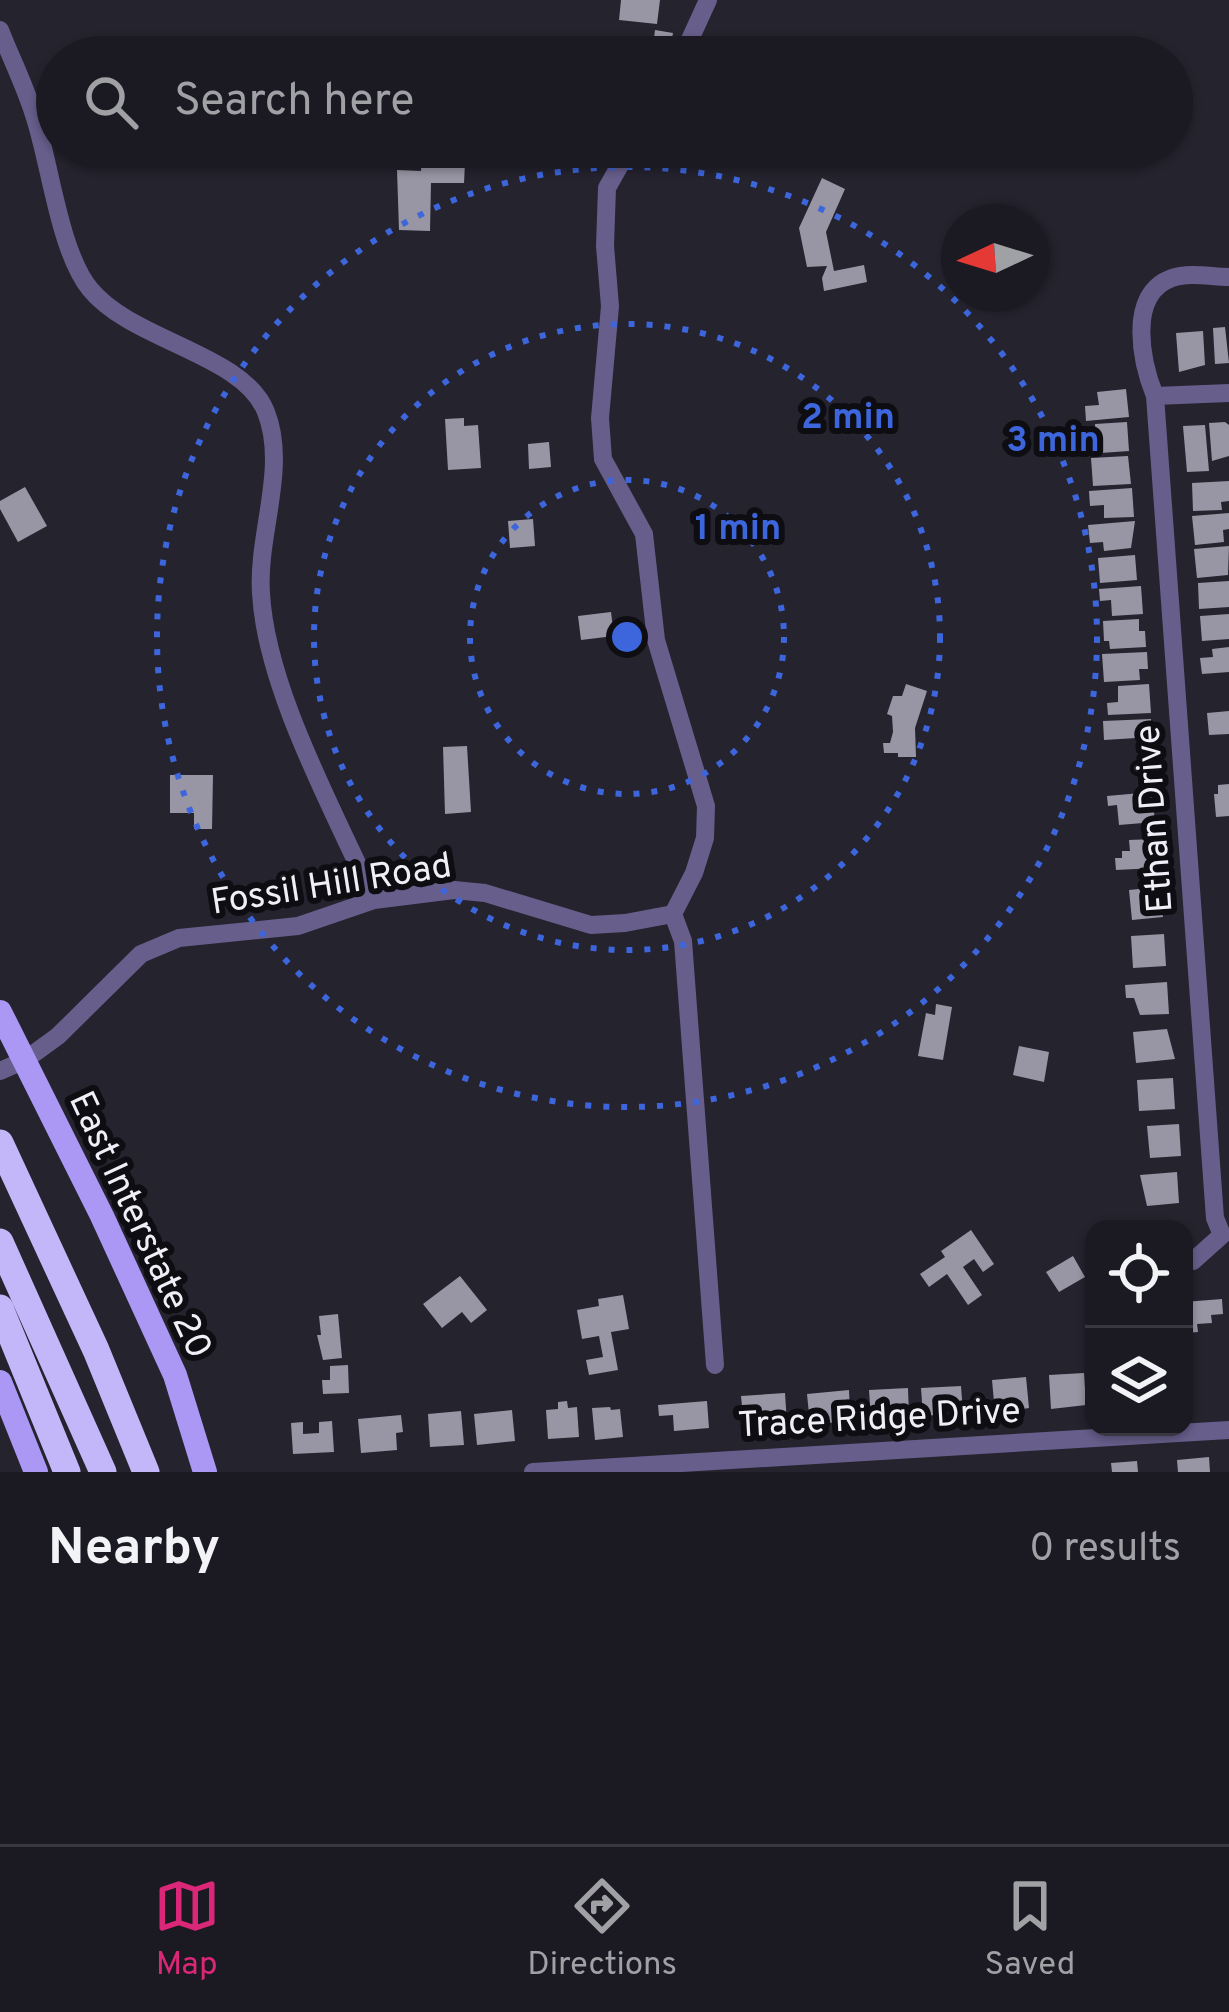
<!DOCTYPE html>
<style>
:root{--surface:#1b1a22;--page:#24232a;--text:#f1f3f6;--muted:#a0a1a5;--line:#393840;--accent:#db2777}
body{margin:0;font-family:Overpass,sans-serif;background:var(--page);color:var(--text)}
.controls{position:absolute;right:36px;bottom:36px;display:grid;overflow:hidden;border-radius:24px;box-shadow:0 3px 9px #0004}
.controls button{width:108px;height:108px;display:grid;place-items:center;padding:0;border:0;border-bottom:3px solid var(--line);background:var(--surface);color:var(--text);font:60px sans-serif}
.compass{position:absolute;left:941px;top:204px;width:108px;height:108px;border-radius:50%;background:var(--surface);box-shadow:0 3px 9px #0004;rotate:266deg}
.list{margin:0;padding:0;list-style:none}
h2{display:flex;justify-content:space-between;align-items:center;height:156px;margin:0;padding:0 48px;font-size:51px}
h2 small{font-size:39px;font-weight:400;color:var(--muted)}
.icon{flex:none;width:66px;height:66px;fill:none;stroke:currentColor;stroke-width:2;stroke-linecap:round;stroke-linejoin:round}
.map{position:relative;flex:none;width:1229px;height:1472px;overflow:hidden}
.search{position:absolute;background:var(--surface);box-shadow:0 3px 9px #0004;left:36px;right:36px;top:36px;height:132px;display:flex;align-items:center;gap:30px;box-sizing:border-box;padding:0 42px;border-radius:66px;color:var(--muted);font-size:45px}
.sheet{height:372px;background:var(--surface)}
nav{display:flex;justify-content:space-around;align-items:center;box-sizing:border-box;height:168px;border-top:3px solid var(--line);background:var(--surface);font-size:33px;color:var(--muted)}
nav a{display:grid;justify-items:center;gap:6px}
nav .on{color:var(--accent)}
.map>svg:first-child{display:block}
.building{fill:#9896a4}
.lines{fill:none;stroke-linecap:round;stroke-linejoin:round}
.minor{stroke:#675e8b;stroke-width:18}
.major{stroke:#ab97f4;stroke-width:24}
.highway{stroke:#c3b7fa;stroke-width:27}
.ring{fill:none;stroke:#3d66dd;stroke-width:6;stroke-dasharray:6 12}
.labels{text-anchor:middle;stroke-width:12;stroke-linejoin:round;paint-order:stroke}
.street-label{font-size:36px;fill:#f0eff7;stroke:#0e0d12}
.centre{fill:#3d66dd;stroke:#0e0d12;stroke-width:6}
.ring-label{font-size:36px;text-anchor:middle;font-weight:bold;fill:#3d66dd;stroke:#0e0d12;stroke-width:12;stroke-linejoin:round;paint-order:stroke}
</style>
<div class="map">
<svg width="1229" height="1472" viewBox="0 0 1229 1472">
<rect width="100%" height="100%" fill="#24232e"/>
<path class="building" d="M621,0H660L657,24L619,20Z
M655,30L673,33L670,49L653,46Z
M422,147H439L438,162L465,163L464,183H431L430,231L399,230L397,170L421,171Z
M520,147H554V158L521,160Z
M822,178L845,189L826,232L834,271L864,265L867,282L824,291L822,278L827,266L807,267L799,228Z
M1225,327L1229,363L1215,364L1213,328Z
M1203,331L1205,365L1179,372L1176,333Z
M1126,389L1129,417L1086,421L1085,406L1099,405L1097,392Z
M464,418V426L478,425L481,468L448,470L445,419Z
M1127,422L1129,451L1086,454L1085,441H1096L1095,424Z
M1225,422L1229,425V456L1212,461L1209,423Z
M1205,425L1209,471L1187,472L1183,426Z
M549,442L551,467L529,469L528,444Z
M1128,456L1131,484L1093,486L1091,458Z
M1229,481V501L1221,502L1222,510L1193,511L1192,483Z
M25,487L47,526L18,542L0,509V501Z
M1132,488L1134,517L1104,518V505L1090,506L1089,491Z
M1229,513V529L1223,530L1224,542L1195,545L1192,516Z
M533,519L535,546L510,548L508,521Z
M1135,521L1131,548L1104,551L1103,542L1090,543L1088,525Z
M1229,546L1228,575L1197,578L1194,549Z
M1135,555L1137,580L1100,583L1098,558Z
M1229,581V607L1199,609L1198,583Z
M1141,586L1143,614L1112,616L1111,600L1100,601L1099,589Z
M611,612L614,636L581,640L578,616Z
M1229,614V639L1202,641L1200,616Z
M1139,619V631H1145L1146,647L1110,649L1109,641H1104L1103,621Z
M1229,647V672L1202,674L1200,658L1213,657L1212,649Z
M1147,652L1148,669H1139L1140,680L1104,682L1102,654Z
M906,684L927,691L915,728L916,757H898V753H884L883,743H890L893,732L892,716L887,714L893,696H902Z
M1149,684L1151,713L1108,715L1107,703L1118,702V686Z
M1229,711V734L1209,735L1207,713Z
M1151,719L1152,737L1104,740L1103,721Z
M467,746L471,812L445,814L443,747Z
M170,775H213L212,829H194V813H170Z
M1229,784V816L1216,817L1214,794H1218V785Z
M1152,792L1155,822L1119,825L1117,805L1108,806L1107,796Z
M1155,839L1156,868L1116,870L1115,858H1122V851H1130L1129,840Z
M1159,887L1163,917L1132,920L1129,890Z
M1164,934L1166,966L1133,968L1131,936Z
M1167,982L1169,1014L1140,1015L1134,998H1126L1125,985Z
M936,1004L952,1007L943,1060L918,1056L926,1013L935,1015Z
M1167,1029L1175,1059L1136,1063L1133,1032Z
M1019,1046L1049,1052L1044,1082L1013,1075Z
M1173,1078L1175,1109L1139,1111L1137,1080Z
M1179,1124L1181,1156L1150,1158L1147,1126Z
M1177,1172L1179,1203L1147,1206L1140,1175Z
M1157,1220V1229H1122L1121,1221Z
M971,1230L994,1264L983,1272L974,1259L963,1267L982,1295L968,1305L947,1274L929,1287L920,1274L945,1257L941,1251Z
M1073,1256L1085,1277L1059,1292L1046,1272Z
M460,1276L487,1310L471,1323L462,1312L442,1328L423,1304Z
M623,1295L629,1329L611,1332L618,1370L589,1375L586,1360L603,1357L599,1336L582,1339L577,1310L599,1306L598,1299Z
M1222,1299L1223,1314L1211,1315L1212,1323L1197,1324L1198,1332L1186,1333L1184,1302Z
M338,1314L342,1358L323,1360L317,1335H321L319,1316Z
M1184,1360H1188L1191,1399L1184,1400Z
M348,1365L349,1393L323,1394L322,1380H330V1366Z
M1084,1373L1086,1405L1051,1409L1049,1375Z
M1026,1377L1029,1408L995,1413L992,1380Z
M961,1386L963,1413L923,1416L921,1388Z
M908,1388L909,1417L871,1419L869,1390Z
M849,1390L850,1414H845V1422L810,1424L807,1394Z
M785,1393L787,1424L744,1427L741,1396Z
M567,1401L568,1408L577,1407L579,1437L548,1439L546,1410L558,1409V1402Z
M707,1401L709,1428L674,1431L673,1415L659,1416L658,1405Z
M610,1407L611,1410L620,1409L623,1437L595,1440L592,1408Z
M512,1410L515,1441L477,1445L474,1414Z
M461,1411L464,1445L430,1447L428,1414Z
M401,1415L403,1432L396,1433L397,1450L361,1453L358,1419Z
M332,1421L334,1452L293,1454L291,1423L303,1422V1434L319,1433V1422Z
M1209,1457L1210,1472H1178L1177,1460Z
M1137,1461L1138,1472H1112L1111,1463Z"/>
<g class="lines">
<path class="minor" d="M0,30C11,58 25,86 34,115C50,162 59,251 90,289C132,341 244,354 266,412C288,468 257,534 261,593C266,689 335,812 374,900
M682,57L708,0
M630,147L607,188L605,246L610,306L600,418L603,459L644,534L656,640L706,806L705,838L694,873L673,914
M1155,396L1229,393
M673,914L683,941L715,1365
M0,1071L25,1060L58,1036L141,954L179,938L298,926L374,900L454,890L485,893L591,925L625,923L673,914
M1222,1235L1215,1218L1155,396C1142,364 1126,294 1172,278C1190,272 1211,277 1229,277
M1193,1261L1222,1235
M533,1472L1229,1430"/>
<path class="major" d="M0,1012L102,1216L175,1375L205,1472
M0,1382L36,1472"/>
<path class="highway" d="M0,1143L96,1350L146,1472
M0,1242L103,1472
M0,1308L67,1472"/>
</g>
<g class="ring">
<circle cx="627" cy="637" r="157"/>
<circle cx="627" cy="637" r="313"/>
<circle cx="627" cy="637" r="470"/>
</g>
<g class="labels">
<g class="street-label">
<text transform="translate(1152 819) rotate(-94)" y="13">Ethan Drive</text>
<text transform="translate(331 882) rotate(-9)" y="13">Fossil Hill Road</text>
<text transform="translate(142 1224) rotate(65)" y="13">East Interstate 20</text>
<text transform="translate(879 1416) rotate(-3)" y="13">Trace Ridge Drive</text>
</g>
</g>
<circle cx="627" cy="637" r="18" class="centre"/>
<g class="ring-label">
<text x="848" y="428">2 min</text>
<text x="1053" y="451">3 min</text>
<text x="738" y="539">1 min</text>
</g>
</svg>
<div class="controls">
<button><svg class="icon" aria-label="locate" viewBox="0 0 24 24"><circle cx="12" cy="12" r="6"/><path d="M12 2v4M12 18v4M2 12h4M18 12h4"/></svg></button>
<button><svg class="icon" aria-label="layers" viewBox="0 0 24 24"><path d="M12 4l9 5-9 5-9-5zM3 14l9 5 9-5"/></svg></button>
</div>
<svg class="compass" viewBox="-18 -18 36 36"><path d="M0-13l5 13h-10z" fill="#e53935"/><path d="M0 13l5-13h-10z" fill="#a0a1a5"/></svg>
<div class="search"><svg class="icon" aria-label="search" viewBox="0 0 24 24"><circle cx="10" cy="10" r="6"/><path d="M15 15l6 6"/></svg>Search here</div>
</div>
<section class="sheet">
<h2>Nearby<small>0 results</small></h2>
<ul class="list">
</ul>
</section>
<nav>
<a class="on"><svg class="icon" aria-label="map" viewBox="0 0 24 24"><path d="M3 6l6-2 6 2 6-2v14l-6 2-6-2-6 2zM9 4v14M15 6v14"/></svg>Map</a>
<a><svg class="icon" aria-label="directions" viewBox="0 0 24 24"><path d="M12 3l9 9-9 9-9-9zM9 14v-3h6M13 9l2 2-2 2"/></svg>Directions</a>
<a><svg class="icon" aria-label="saved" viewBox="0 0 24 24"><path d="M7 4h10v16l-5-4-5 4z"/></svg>Saved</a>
</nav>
